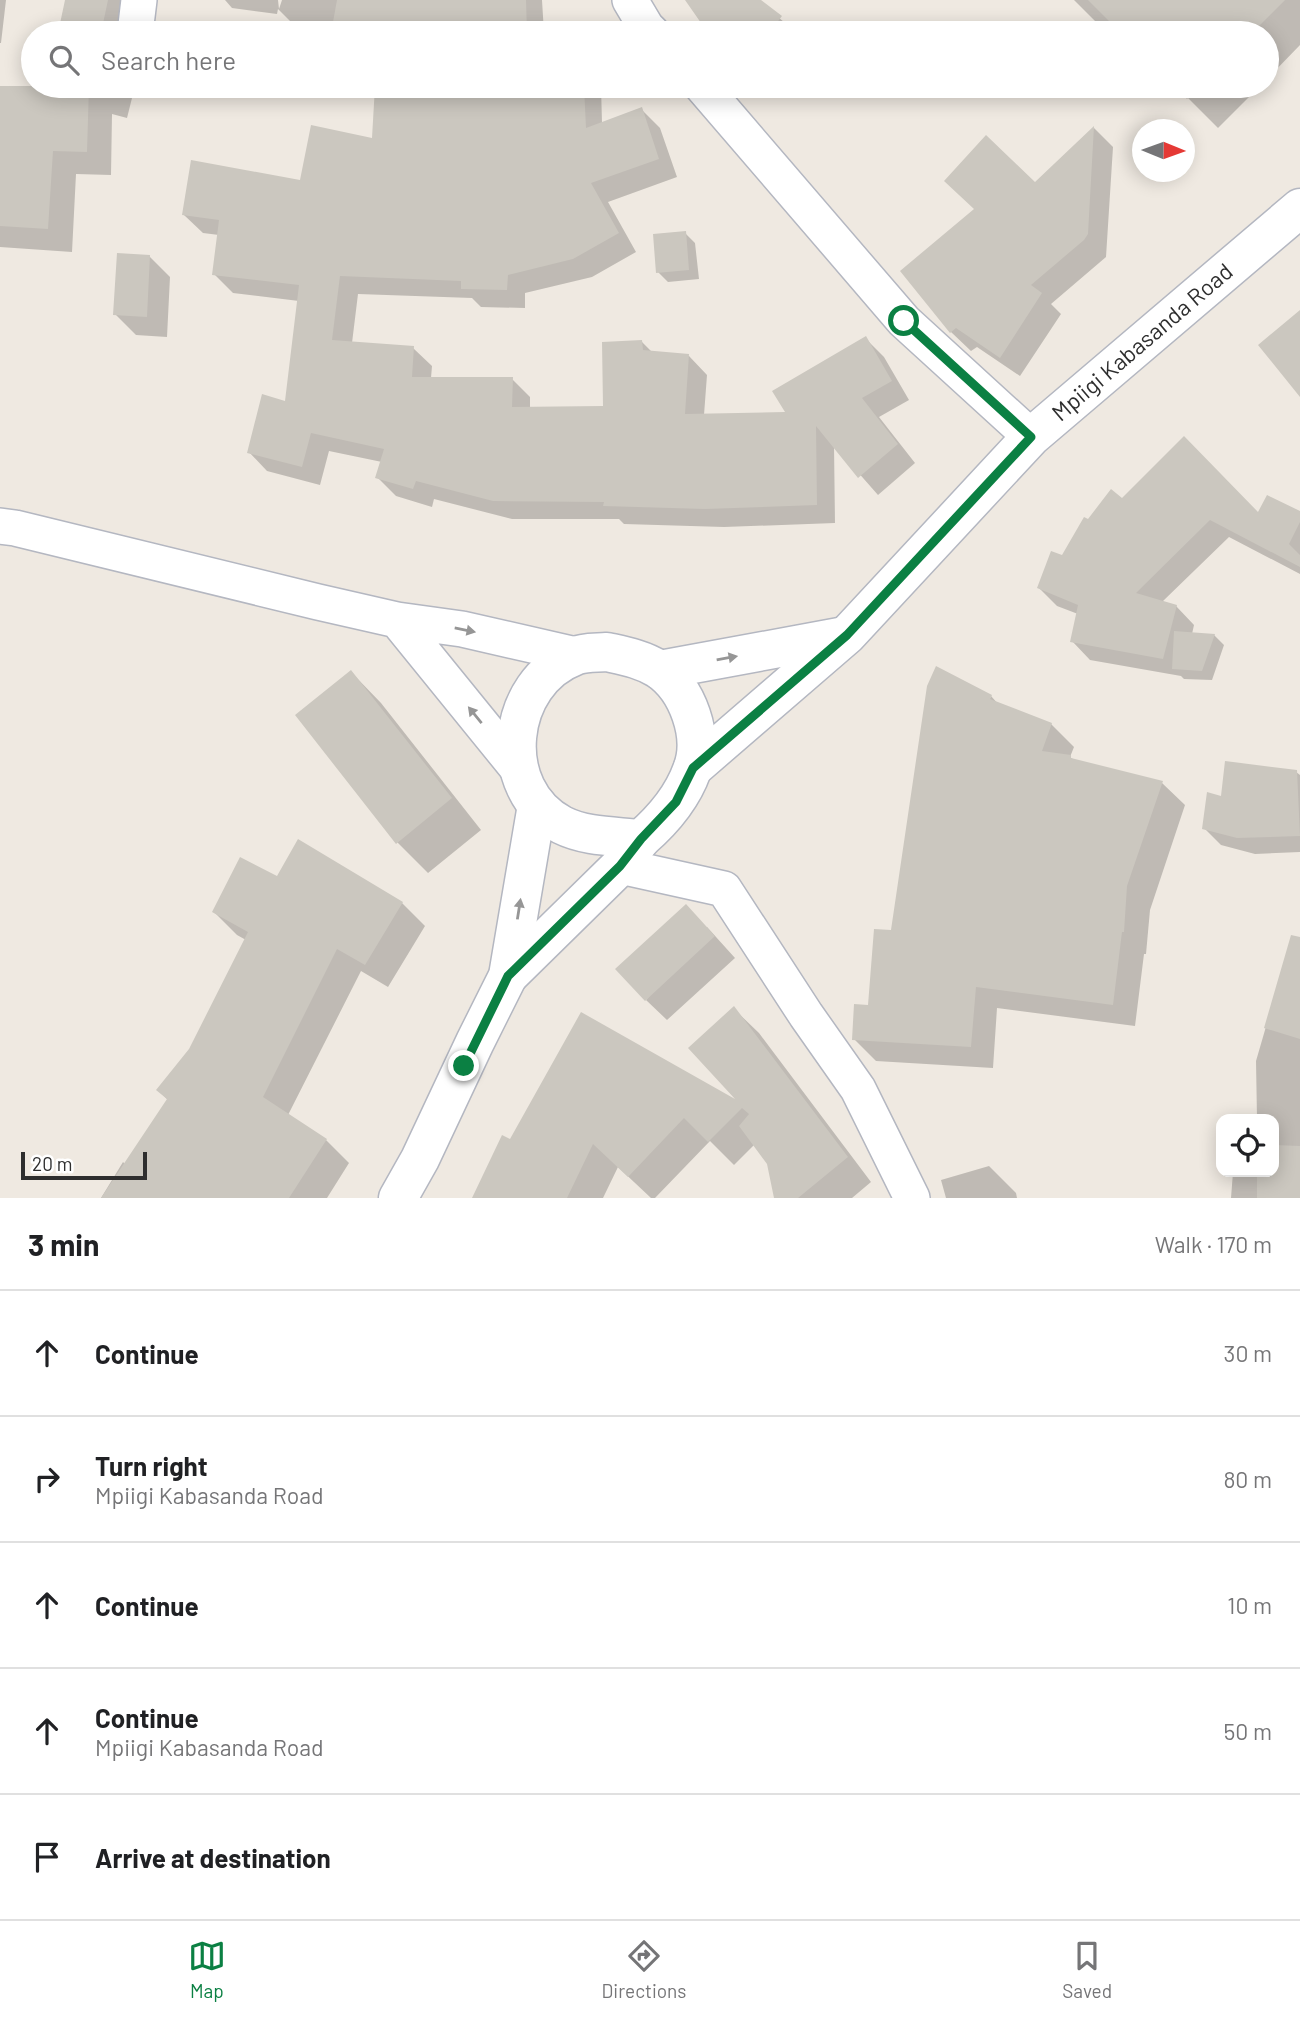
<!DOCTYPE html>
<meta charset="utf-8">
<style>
:root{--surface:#fff;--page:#f2f2f2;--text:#202124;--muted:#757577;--line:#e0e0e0;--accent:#0b8043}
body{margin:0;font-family:Barlow,sans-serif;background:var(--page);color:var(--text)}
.controls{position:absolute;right:21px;bottom:21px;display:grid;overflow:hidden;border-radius:14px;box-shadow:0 4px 18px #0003}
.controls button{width:63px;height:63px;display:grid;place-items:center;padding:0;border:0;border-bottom:2px solid var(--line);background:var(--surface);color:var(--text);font:35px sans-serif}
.compass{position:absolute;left:1132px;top:119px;width:63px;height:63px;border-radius:50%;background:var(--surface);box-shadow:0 4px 18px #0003;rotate:91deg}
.scale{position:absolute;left:21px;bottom:18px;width:126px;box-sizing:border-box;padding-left:7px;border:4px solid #2e2e2e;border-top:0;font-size:19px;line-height:24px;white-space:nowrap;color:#2e2e2e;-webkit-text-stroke:5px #fff;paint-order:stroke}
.stop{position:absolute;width:21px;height:21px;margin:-16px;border:5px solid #0b8043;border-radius:50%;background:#fff}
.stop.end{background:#0b8043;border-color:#fff;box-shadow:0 2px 7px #0008}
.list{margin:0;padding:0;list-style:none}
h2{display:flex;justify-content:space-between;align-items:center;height:91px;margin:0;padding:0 28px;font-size:30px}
h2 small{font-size:23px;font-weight:400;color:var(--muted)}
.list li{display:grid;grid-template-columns:46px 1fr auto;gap:21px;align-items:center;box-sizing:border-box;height:126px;padding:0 28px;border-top:2px solid var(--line)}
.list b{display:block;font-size:26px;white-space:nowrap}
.list p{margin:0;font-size:23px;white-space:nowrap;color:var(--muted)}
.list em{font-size:23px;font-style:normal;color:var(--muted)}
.icon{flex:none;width:38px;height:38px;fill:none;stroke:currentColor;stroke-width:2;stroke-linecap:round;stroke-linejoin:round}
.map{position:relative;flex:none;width:1300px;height:1198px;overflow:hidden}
.search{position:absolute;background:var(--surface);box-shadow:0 4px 18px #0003;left:21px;right:21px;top:21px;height:77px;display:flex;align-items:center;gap:18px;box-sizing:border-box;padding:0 24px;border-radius:38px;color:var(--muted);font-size:26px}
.sheet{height:721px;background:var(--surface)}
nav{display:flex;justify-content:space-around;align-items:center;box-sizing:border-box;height:98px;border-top:2px solid var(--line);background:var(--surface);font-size:19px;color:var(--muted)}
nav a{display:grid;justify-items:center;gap:4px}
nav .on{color:var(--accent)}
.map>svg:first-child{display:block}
.shadow{fill:#0003}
.building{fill:#cbc7bf}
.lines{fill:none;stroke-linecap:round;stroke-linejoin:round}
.street-casing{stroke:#b4b7c1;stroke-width:38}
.secondary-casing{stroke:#b4b7c1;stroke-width:41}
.street{stroke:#fff;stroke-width:35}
.secondary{stroke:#fff;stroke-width:38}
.oneway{fill:#969696}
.route{stroke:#0b8043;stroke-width:9}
.labels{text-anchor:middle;stroke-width:5;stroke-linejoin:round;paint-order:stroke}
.street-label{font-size:23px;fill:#2e2e2e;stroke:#fff}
</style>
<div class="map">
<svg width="1300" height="1198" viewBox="0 0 1300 1198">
<rect width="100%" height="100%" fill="#efe9e1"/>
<path class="shadow" d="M0,0H6L1,43H0Z
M70,0H137L130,33H68Z
M225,0H278L279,9L282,0H542L544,33H318L297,28L278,9L277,14L232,8Z
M687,0H758L797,33H711Z
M1074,0H1300V45L1267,79V33H1124L1121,30L1118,33H1107Z
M48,86H135L127,118L112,114L111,175L76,174L72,252L0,247V124L39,126Z
M377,86H601L602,123L641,109L660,128L677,177L608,202L636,252L592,277L525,293V308L481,307L472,298L358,294L352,343L413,348L432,366L431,378L512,379L530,397V408L605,407L642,342L653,353L689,356L707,375L704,415L788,414L866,339L884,357L909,400L879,417L915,463L878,495L834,445L835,523L724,527L624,524L619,519H512L434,499L432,507L396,496L377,477L382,462L329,451L320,485L267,471L249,452L287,403L299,301L233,293L214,274L219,235L203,233L184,215L301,182L374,140Z
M741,86H760L753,95Z
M1176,86H1260L1218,128Z
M1094,128L1113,147L1106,257L1051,304L1061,314L1020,376L977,347L971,351L951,332L902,272L1035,185Z
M685,233L695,243L699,279L668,282L658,272Z
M149,256L170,277L167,337L136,335L115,314Z
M1122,500L1259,515L1300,513V574L1229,537L1162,602L1176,606L1194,625L1192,634L1214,635L1224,645L1212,680L1184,679L1181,676L1090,660L1072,641L1078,614L1057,606L1039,588L1089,522Z
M351,672L381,703L481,830L428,873L397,842Z
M991,696L999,705L1051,724L1074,747L1070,757L1074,760L1162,783L1185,805L1150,910L1146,954H1144L1135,1026L997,1008L993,1068L876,1061L854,1039L869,1007L892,932Z
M1296,772L1300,775V852L1255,854L1221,845L1204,828L1222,798Z
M277,879L402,903L425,926L388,987L361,971L288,1115L326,1140L349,1163L327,1198H101L123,1162L126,1165L168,1100L158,1090L190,1050L246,940L237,935L214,912Z
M707,927L735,958L667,1020L646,1000Z
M1283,968L1300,973V1198H1231L1233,1172H1274V1119H1257L1256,1061Z
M734,1009L759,1033L871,1182L852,1198H776L768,1163L754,1145L734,1165L710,1141L655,1198H651L618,1167L603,1198H474L503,1137L511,1141L742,1105Z
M989,1166L1016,1193L1017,1198H946L941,1180Z"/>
<path class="building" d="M65,0H108L101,33H58Z
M337,0H526L527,33H331Z
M685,0H761L782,16L769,33H708Z
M1088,0H1285L1252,33H1121Z
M0,86H89L87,152L53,151L48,229L0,226Z
M375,86H584L586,128L642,107L659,159L591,183L619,233L573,259L508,275L507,290L461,289V281L340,276L332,340L414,346L412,377H513L512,407L603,406L602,342L642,340L643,350L689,354L685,414L785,412L772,391L866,336L892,381L862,398L898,444L858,478L816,426L817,505L705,509L603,506L604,502L493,501L416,481L413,489L375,478L384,449L311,433L302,467L247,453L262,394L285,401L299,285L212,275L219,220L182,215L191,160L300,180L311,125L372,138Z
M1174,86H1200L1187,99Z
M1094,126L1088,234L1084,240L1031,285L1042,293L1000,358L956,328L950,333L900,271L974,209L944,181L986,135L1035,182Z
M686,231L689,270L656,273L653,234Z
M117,253L150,255L147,317L113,315Z
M1300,310V397L1258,345Z
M1184,436L1258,512L1267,495L1300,511V522L1289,544L1300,555V567L1210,520L1136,593L1177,605L1163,659L1070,642L1078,605L1037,588L1051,551L1062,555L1084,517L1088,519L1111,489L1122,498Z
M1174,631L1215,634L1202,671L1172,669Z
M936,666L992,695L990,699L1052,723L1042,751L1071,755V758L1163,781L1127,886L1124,932H1122L1113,1005L976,987L971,1047L852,1040L854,1004L868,1005L874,929L891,930L927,686Z
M351,670L452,798L396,844L295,715Z
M1225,761L1297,770L1300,836L1237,838L1202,829L1207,792L1221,796Z
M298,839L403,902L365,965L337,949L263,1097L327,1139L289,1198H101L167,1099L156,1090L189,1049L248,932L212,912L240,857L277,876Z
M686,904L715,936L645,1001L615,969Z
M1291,935L1300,937V1039L1264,1028Z
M734,1006L848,1157L798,1198H774L767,1164L739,1126L749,1114L742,1108L708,1142L684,1118L628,1177L593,1144L567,1198H472L502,1135L510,1139L581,1012L735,1099L688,1048Z
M1274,1145L1300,1146V1198H1257V1172H1274Z"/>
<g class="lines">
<g class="street-casing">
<path id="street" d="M630,0L646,27L652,33
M135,33L139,0
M702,86L904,321L1031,437
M0,526L15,528L318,602L397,620L462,629L576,655
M397,620L518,769
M620,866L724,889L806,1015L858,1089L912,1198"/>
</g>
<g class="secondary-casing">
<g id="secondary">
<path d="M607,652C625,656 642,659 658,669C688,689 705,737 692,770C682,798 663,820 641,839C614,836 586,837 562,825C494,789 506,682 575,656C584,652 597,653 607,652Z"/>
<path d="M660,670L845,636"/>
<path id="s1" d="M693,768L847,635L1031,437L1300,208"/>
<path d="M508,976L620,866L641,839"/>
<path d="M398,1198L420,1159L475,1042L508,976L537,805"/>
</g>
</g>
<use href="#street" class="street"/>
<use href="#secondary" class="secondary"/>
</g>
<defs><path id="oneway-solid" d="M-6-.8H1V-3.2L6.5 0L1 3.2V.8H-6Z" transform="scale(1.75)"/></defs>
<g class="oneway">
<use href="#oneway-solid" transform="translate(465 630) rotate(11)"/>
<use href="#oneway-solid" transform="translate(727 658) rotate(-10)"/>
<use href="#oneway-solid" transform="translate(475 715) rotate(-129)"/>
<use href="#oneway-solid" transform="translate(519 909) rotate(-81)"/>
</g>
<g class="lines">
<path class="route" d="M464,1066L508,976L620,866L641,839L676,802L693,768L847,635L1031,437L904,321"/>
</g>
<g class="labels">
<g class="street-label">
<text dy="8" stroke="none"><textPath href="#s1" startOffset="620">Mpiigi Kabasanda Road</textPath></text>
</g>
</g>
</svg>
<div class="controls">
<button><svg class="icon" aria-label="locate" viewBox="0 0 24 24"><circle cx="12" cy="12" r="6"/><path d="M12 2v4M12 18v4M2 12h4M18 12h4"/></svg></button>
</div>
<svg class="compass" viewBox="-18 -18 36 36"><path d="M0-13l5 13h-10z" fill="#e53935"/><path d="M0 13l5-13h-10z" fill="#757577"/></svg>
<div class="scale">20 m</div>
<div class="stop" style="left:904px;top:321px"></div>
<div class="stop end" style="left:464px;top:1066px"></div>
<div class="search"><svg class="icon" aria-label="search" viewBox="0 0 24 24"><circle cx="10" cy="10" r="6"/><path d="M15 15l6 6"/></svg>Search here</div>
</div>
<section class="sheet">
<h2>3 min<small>Walk · 170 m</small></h2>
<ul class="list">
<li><svg class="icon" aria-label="ahead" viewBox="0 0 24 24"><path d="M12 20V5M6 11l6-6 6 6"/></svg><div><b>Continue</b></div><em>30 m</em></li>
<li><svg class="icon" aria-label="right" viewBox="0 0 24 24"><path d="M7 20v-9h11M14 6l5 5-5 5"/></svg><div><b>Turn right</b><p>Mpiigi Kabasanda Road</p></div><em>80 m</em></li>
<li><svg class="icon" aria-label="ahead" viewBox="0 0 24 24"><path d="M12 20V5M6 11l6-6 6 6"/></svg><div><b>Continue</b></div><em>10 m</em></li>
<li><svg class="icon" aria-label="ahead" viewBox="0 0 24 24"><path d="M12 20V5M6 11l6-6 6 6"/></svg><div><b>Continue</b><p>Mpiigi Kabasanda Road</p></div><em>50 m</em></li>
<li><svg class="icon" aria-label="arrive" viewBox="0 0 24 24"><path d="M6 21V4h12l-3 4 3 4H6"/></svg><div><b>Arrive at destination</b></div></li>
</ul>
</section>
<nav>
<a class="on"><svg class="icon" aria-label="map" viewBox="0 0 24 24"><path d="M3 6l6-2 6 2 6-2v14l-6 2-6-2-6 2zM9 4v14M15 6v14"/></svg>Map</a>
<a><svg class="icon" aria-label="directions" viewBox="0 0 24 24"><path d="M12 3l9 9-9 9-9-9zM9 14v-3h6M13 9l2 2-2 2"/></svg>Directions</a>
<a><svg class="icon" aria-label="saved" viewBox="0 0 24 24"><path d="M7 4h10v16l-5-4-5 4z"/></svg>Saved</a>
</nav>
